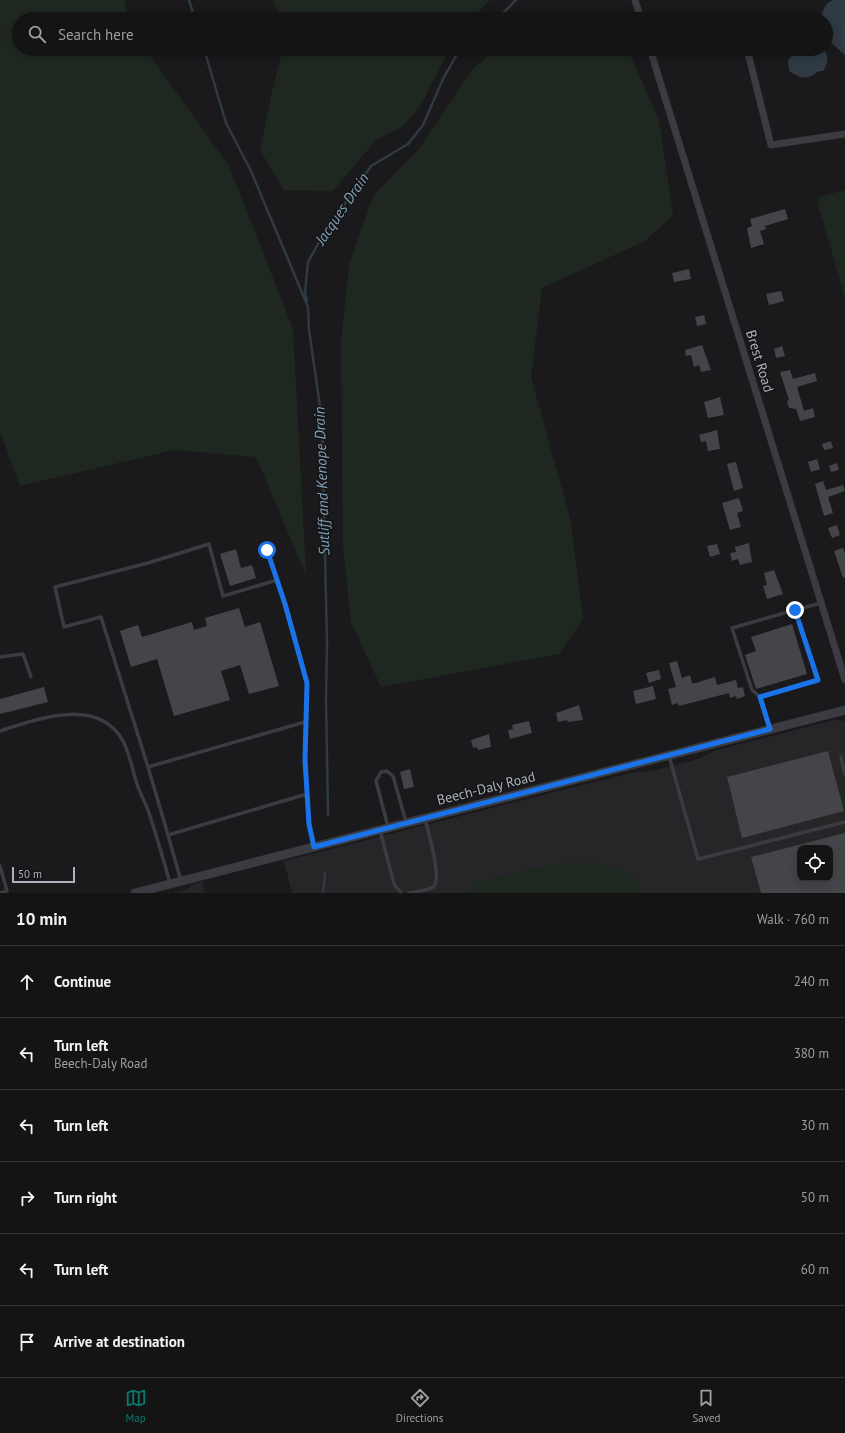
<!DOCTYPE html>
<meta charset="utf-8">
<style>
:root{--surface:#141415;--page:#1d1d1e;--text:#f1f3f6;--muted:#9d9ea0;--line:#333334;--accent:#0f766e}
body{margin:0;font-family:"PT Sans",sans-serif;background:var(--page);color:var(--text)}
.controls{position:absolute;right:12px;bottom:12px;display:grid;overflow:hidden;border-radius:8px;box-shadow:0 2px 10px #0003}
.controls button{width:36px;height:36px;display:grid;place-items:center;padding:0;border:0;border-bottom:1px solid var(--line);background:var(--surface);color:var(--text);font:20px sans-serif}
.scale{position:absolute;left:12px;bottom:10px;width:63px;box-sizing:border-box;padding-left:4px;border:2px solid #acb2bc;border-top:0;font-size:11px;line-height:14px;white-space:nowrap;color:#acb2bc;-webkit-text-stroke:3px #151517;paint-order:stroke}
.stop{position:absolute;width:12px;height:12px;margin:-9px;border:3px solid #1a73e8;border-radius:50%;background:#fff}
.stop.end{background:#1a73e8;border-color:#fff;box-shadow:0 1px 4px #0008}
.list{margin:0;padding:0;list-style:none}
h2{display:flex;justify-content:space-between;align-items:center;height:52px;margin:0;padding:0 16px;font-size:17px}
h2 small{font-size:13px;font-weight:400;color:var(--muted)}
.list li{display:grid;grid-template-columns:26px 1fr auto;gap:12px;align-items:center;box-sizing:border-box;height:72px;padding:0 16px;border-top:1px solid var(--line)}
.list b{display:block;font-size:15px;white-space:nowrap}
.list p{margin:0;font-size:13px;white-space:nowrap;color:var(--muted)}
.list em{font-size:13px;font-style:normal;color:var(--muted)}
.icon{flex:none;width:22px;height:22px;fill:none;stroke:currentColor;stroke-width:2;stroke-linecap:round;stroke-linejoin:round}
.map{position:relative;flex:none;width:845px;height:893px;overflow:hidden}
.search{position:absolute;background:var(--surface);box-shadow:0 2px 10px #0003;left:12px;right:12px;top:12px;height:44px;display:flex;align-items:center;gap:10px;box-sizing:border-box;padding:0 14px;border-radius:22px;color:var(--muted);font-size:15px}
.sheet{height:484px;background:var(--surface)}
nav{display:flex;justify-content:space-around;align-items:center;box-sizing:border-box;height:56px;border-top:1px solid var(--line);background:var(--surface);font-size:11px;color:var(--muted)}
nav a{display:grid;justify-items:center;gap:2px}
nav .on{color:var(--accent)}
.map>svg:first-child{display:block}
.built{fill:#262629;fill-rule:evenodd}
.green{fill:#1f2820}
.water{fill:#2f3a42}
.lines{fill:none;stroke-linecap:round;stroke-linejoin:round}
.stream{stroke:#2f3a42;stroke-width:2.5}
.building{fill:#444549;fill-rule:evenodd}
.service{stroke:#3b3c42;stroke-width:3.5}
.minor{stroke:#3b3c42;stroke-width:7}
.tertiary{stroke:#3b3c42;stroke-width:9}
.route{stroke:#1a73e8;stroke-width:5}
.labels{text-anchor:middle;stroke-width:3;stroke-linejoin:round;paint-order:stroke}
.street-label{font-size:14px;fill:#acb2bc;stroke:#151517}
.water-label{font-size:15px;font-style:italic;fill:#82a1b8;stroke:#151517}
</style>
<div class="map">
<svg width="845" height="893" viewBox="0 0 845 893">
<rect width="100%" height="100%" fill="#1a1a1c"/>
<path class="built" d="M834,720L845,721V893H292L284,861L539,796L632,773L656,770L698,759L717,750ZM800,848H830V878H800Z
M202,882L205,893H172L188,889L192,885Z"/>
<path class="green" d="M0,0H124L129,19H19V49H145L229,166L293,329L306,575L256,457L174,450L20,486L0,432Z
M273,0H490L471,19H281Z
M581,14L594,19H562Z
M283,49H450L420,106L402,127L376,140L333,191L284,190L260,150L271,96Z
M495,49H628L659,121L673,215L645,241L542,288L531,377L570,518L583,619L559,654L381,687L351,622L343,544L341,342L349,265L373,196L419,149L471,71Z
M845,190V298L818,204L819,197Z
M563,862L604,863L635,877L641,893H468L475,882Z"/>
<path class="water" d="M833,0H845V55L827,39L826,19H821C822,11 825,3 833,0Z
M815,49L825,51C829,59 828,63 823,71H819C807,80 801,79 789,71L788,60L793,55Z"/>
<g class="lines">
<path class="stream" d="M189,0L195,19
M497,19L516,0
M204,49L226,123L251,171L308,307L309,330L322,420L327,643L326,697L328,815
M307,300L305,292L308,262L323,235L371,166L408,144L423,125L444,77L460,49
M323,893L325,873"/>
</g>
<path class="building" d="M785,209L788,219L765,226L766,229L760,231L764,244L751,248L747,228L752,226L750,219Z
M689,269L691,279L674,282L672,273Z
M781,291L784,301L769,305L766,294Z
M704,315L706,324L697,326L695,317Z
M702,345L711,370L701,372L699,365L694,367L691,355L686,356L685,350Z
M782,346L785,356L776,358L774,349Z
M790,370L793,379L815,373L817,381L797,387L804,411L813,408L815,417L800,421L796,409L789,408L787,401L789,400L780,372Z
M720,397L724,415L708,418L704,402Z
M717,430L720,449L708,451L706,441L701,442L699,435Z
M831,441L833,448L824,450L822,444Z
M817,459L820,469L811,472L808,462Z
M736,462L743,488L734,491L727,464Z
M837,463L839,470L831,472L829,466Z
M823,481L826,490L843,485L845,491L828,497L833,513L824,516L815,484Z
M739,498L743,511L737,513L741,527L730,530L722,503Z
M837,525L840,535L832,538L828,528Z
M749,543L752,562L740,565L738,559L732,561L730,553L736,552L735,547Z
M717,544L720,554L710,557L707,546Z
M843,548L845,554V577L843,578L834,551Z
M236,549L241,568L252,565L256,578L230,586L220,554Z
M774,570L783,594L767,599L763,586L767,585L764,573Z
M239,608L245,627L260,622L279,686L249,694L240,665L221,671L230,700L174,716L157,659L131,667L120,631L138,625L142,637L192,622L194,630L207,626L205,618Z
M792,624L807,674L756,689L745,655L756,651L751,637Z
M677,661L682,678L690,675L692,683H696L715,677L717,685L736,680L738,688L743,687L745,696L737,699L736,696L730,698L729,693L679,706L678,703L672,705L668,689L676,687L669,663Z
M659,670L661,679L649,683L646,673Z
M653,686L656,699L636,704L633,691Z
M44,687L48,702L0,714V699Z
M579,705L583,720L568,722L567,720L558,722L556,713Z
M529,721L532,733L510,739L508,730L513,729L512,725Z
M489,734L491,747L478,750L477,747L473,748L471,740Z
M828,751L844,811L742,838L727,777Z
M410,769L414,787L404,789L400,772Z
M845,833V893H761L751,857ZM800,848H830V878H800Z"/>
<g class="lines">
<path class="service" d="M267,550L285,604L307,683L305,760L309,824L314,846
M0,657L23,654L31,677
M760,697L752,690L732,628L795,610
M769,728L760,697L817,680L795,610L821,603
M0,731C37,719 98,696 123,741C130,754 133,773 138,787C141,795 145,802 148,810C156,834 163,858 170,883
M669,756L698,859L845,822
M841,757L845,774
M148,767L101,617L64,627L55,587L148,563L209,544L223,596L277,580
M388,827L376,781L381,772L387,771L393,776L406,822
M380,830L394,884L401,893
M168,835L148,767L305,722
M0,866L7,891L0,893
M181,881L168,835L307,794
M409,893C416,891 428,891 433,887C443,880 428,831 425,819"/>
<path class="minor" d="M635,0L641,19
M650,49L845,680
M747,49L771,145L845,134"/>
<path class="tertiary" d="M135,893L845,710"/>
</g>
<g class="lines">
<path class="route" d="M267,550L285,604L307,683L305,760L309,824L314,847L770,729L760,697L818,680L795,610"/>
</g>
<g class="labels">
<g class="street-label">
<text transform="translate(760 361) rotate(73)" y="5">Brest Road</text>
<text transform="translate(486 788) rotate(-14)" y="5">Beech-Daly Road</text>
</g>
<g class="water-label">
<text transform="translate(342 209) rotate(-56)" y="5">Jacques Drain</text>
<text transform="translate(322 481) rotate(-92)" y="5">Sutliff and Kenope Drain</text>
</g>
</g>
</svg>
<div class="controls">
<button><svg class="icon" aria-label="locate" viewBox="0 0 24 24"><circle cx="12" cy="12" r="6"/><path d="M12 2v4M12 18v4M2 12h4M18 12h4"/></svg></button>
</div>
<div class="scale">50 m</div>
<div class="stop" style="left:267px;top:550px"></div>
<div class="stop end" style="left:795px;top:610px"></div>
<div class="search"><svg class="icon" aria-label="search" viewBox="0 0 24 24"><circle cx="10" cy="10" r="6"/><path d="M15 15l6 6"/></svg>Search here</div>
</div>
<section class="sheet">
<h2>10 min<small>Walk · 760 m</small></h2>
<ul class="list">
<li><svg class="icon" aria-label="ahead" viewBox="0 0 24 24"><path d="M12 20V5M6 11l6-6 6 6"/></svg><div><b>Continue</b></div><em>240 m</em></li>
<li><svg class="icon" aria-label="left" viewBox="0 0 24 24"><path d="M17 20v-9H6M10 6l-5 5 5 5"/></svg><div><b>Turn left</b><p>Beech-Daly Road</p></div><em>380 m</em></li>
<li><svg class="icon" aria-label="left" viewBox="0 0 24 24"><path d="M17 20v-9H6M10 6l-5 5 5 5"/></svg><div><b>Turn left</b></div><em>30 m</em></li>
<li><svg class="icon" aria-label="right" viewBox="0 0 24 24"><path d="M7 20v-9h11M14 6l5 5-5 5"/></svg><div><b>Turn right</b></div><em>50 m</em></li>
<li><svg class="icon" aria-label="left" viewBox="0 0 24 24"><path d="M17 20v-9H6M10 6l-5 5 5 5"/></svg><div><b>Turn left</b></div><em>60 m</em></li>
<li><svg class="icon" aria-label="arrive" viewBox="0 0 24 24"><path d="M6 21V4h12l-3 4 3 4H6"/></svg><div><b>Arrive at destination</b></div></li>
</ul>
</section>
<nav>
<a class="on"><svg class="icon" aria-label="map" viewBox="0 0 24 24"><path d="M3 6l6-2 6 2 6-2v14l-6 2-6-2-6 2zM9 4v14M15 6v14"/></svg>Map</a>
<a><svg class="icon" aria-label="directions" viewBox="0 0 24 24"><path d="M12 3l9 9-9 9-9-9zM9 14v-3h6M13 9l2 2-2 2"/></svg>Directions</a>
<a><svg class="icon" aria-label="saved" viewBox="0 0 24 24"><path d="M7 4h10v16l-5-4-5 4z"/></svg>Saved</a>
</nav>
